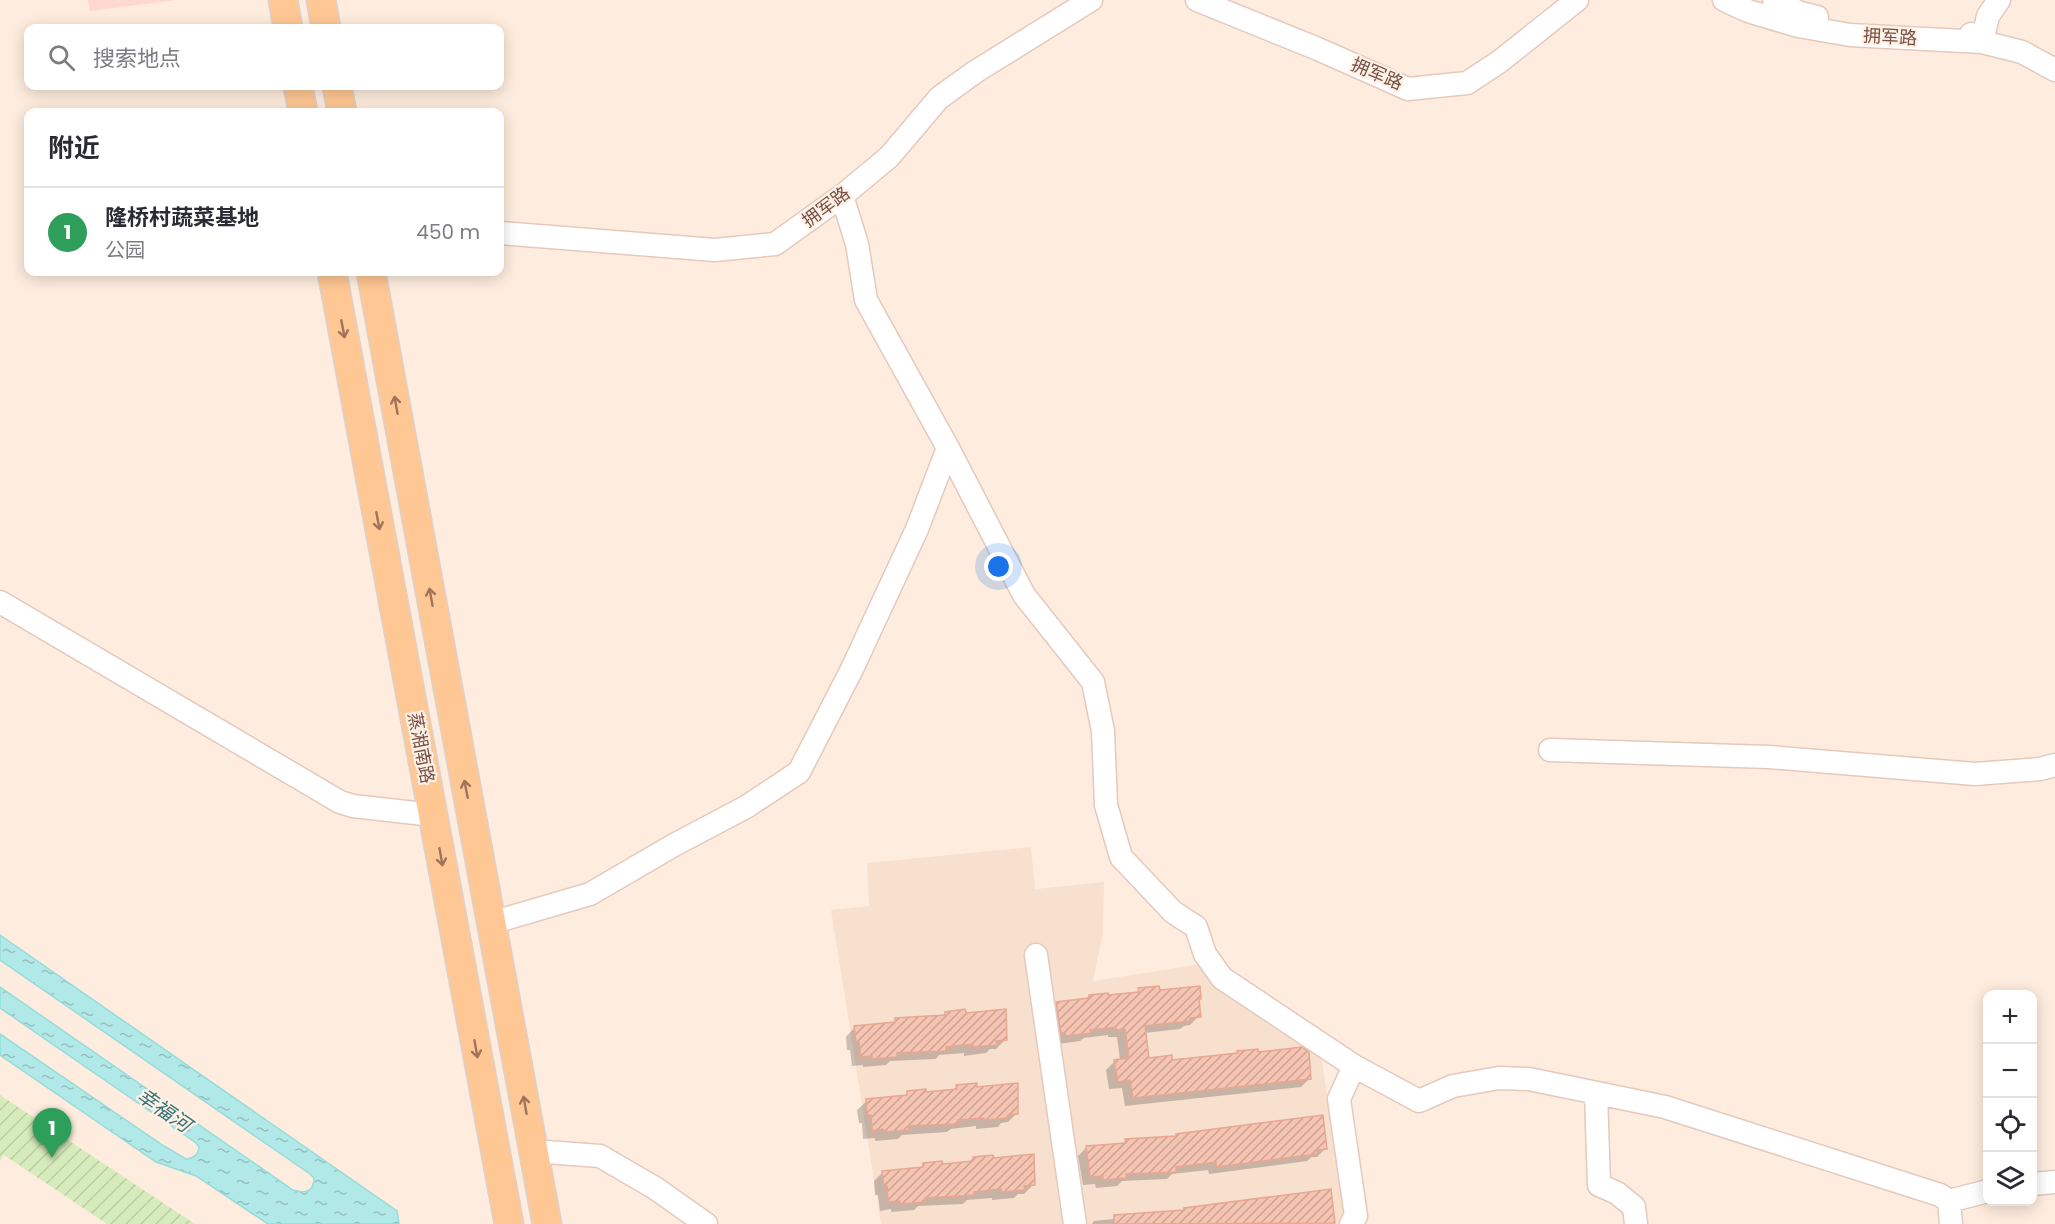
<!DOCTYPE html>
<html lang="zh">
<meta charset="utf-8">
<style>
:root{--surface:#fff;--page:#f7f7f7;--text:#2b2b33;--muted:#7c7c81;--line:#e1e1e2;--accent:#f34638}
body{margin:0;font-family:Poppins,"Noto Sans SC",sans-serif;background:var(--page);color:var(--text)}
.controls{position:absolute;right:18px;bottom:18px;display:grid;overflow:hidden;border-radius:12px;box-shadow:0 3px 15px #0003}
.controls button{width:54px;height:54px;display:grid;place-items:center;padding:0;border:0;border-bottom:2px solid var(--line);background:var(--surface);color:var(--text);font:30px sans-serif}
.you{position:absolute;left:999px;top:567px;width:21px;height:21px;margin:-15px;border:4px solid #fff;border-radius:50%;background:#1a73e8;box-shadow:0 0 0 9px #1a73e833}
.badge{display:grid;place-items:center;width:39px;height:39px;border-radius:50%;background:var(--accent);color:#fff;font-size:20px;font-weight:700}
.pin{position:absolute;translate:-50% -50px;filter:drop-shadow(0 2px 3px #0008)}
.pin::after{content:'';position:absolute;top:32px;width:21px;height:18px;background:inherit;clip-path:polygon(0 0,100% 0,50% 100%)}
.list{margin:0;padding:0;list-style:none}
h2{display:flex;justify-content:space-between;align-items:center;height:78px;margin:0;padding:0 24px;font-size:26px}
h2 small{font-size:20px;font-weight:400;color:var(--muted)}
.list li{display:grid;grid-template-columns:39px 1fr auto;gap:18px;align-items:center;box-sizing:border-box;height:90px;padding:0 24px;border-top:2px solid var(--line)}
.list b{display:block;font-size:22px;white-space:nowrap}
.list p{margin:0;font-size:20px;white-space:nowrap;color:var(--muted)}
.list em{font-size:20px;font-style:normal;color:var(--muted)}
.icon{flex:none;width:33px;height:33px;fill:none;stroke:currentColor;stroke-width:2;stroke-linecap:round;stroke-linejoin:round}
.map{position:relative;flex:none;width:2055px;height:1224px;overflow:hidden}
.search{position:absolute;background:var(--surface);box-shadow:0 3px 15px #0003;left:24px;top:24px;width:480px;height:66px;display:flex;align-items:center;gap:15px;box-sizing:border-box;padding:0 21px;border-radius:12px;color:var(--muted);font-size:22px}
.panel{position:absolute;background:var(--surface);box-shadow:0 3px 15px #0003;left:24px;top:108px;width:480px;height:168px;border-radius:12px}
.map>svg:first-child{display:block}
.residential{fill:#f8e0cf}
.commercial{fill:#ffd8d1}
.garden{fill:url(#garden-furrows)}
.water{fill:url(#water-ripples);stroke:#97dbdb;stroke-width:1.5}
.shadow{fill:#0003}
.building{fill:url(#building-hatch);stroke:#e9a792;stroke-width:1.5}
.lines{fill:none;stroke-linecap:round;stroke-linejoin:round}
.minor-casing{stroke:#e4c9bd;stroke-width:25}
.major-casing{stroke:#dbd1ce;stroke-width:31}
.minor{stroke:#fff;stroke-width:22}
.major{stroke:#ffc794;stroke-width:28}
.oneway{stroke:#9f735c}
.labels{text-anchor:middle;stroke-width:4.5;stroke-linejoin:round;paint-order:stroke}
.street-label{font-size:18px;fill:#764f44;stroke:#fff1e6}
.water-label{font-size:20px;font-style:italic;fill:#357476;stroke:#fff1e6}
</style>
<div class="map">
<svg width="2055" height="1224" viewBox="0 0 2055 1224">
<defs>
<pattern id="garden-furrows" width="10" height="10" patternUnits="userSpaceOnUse" patternTransform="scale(1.5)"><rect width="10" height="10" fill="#d6ecbc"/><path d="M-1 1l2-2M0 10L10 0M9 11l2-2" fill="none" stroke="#bbcca3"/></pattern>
<pattern id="water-ripples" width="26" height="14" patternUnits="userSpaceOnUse" patternTransform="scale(1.5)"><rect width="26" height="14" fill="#b1e9e8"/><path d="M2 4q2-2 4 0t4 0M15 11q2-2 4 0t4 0" fill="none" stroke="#95bfbe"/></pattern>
<pattern id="building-hatch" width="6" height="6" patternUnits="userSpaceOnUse" patternTransform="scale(1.5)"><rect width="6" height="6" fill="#f6c4b3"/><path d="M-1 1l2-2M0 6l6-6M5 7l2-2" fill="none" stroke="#cca293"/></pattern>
</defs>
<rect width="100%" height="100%" fill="#feedde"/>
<path class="residential" d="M1031,847L1035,889L1104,882L1103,933L1093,981L1201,964L1320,1048L1346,1220L1343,1224H881L831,910L869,906L867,863Z"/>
<path class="commercial" d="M88,0H177L90,11Z"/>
<path class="garden" d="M0,1095L195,1224H107L4,1155L0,1161Z"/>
<path class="water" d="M0,935L397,1211L399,1224H268L196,1176L156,1162L0,1055V1034L164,1146L186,1159C194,1158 198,1155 199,1147L196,1143L0,1008V987L293,1190C305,1194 314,1192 314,1178L310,1174L0,960Z"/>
<path class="shadow" d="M1139,990L1200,999L1197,1001L1199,1016L1190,1025L1184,1026L1180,1029L1144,1033L1148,1060L1171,1062L1235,1055L1238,1052L1257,1054L1310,1078L1301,1087L1125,1106L1122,1088L1109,1089L1106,1070L1115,1061L1120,1060L1117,1037H1108V1035L1084,1038L1080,1041L1058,1044L1048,1012L1057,1003L1085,1000L1089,996L1107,997L1135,994Z
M945,1013L964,1015L1005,1040L996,1049H990L986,1053L964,1056V1053L939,1055L936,1059L890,1061L886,1065L863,1067V1065L852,1066L850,1050H847L846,1037L855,1027L892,1024L896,1020L941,1017Z
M957,1086L976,1088L1017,1113L1008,1122L1001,1123L998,1127L976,1129V1126L951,1129L947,1132L902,1135L898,1139L875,1141V1138L863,1139L862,1123H859L857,1110L867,1101L903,1097L907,1093L925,1094L952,1091Z
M1177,1135L1325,1149L1317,1157H1312L1307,1161L1209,1174L1208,1170L1172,1174L1167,1179L1122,1181L1117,1186L1096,1188L1095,1184L1083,1185L1078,1156L1086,1148L1122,1144L1126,1140L1174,1138Z
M973,1158L992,1160L1033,1185L1024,1194H1018L1014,1198L992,1200V1198L967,1200L963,1204L918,1206L914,1210L891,1212V1209L880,1211L878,1195H875L874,1181L883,1172L919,1169L924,1164L941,1165L969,1162Z
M1184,1209L1334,1223L1092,1224L1094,1221L1182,1212Z"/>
<path class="building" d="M1159,986L1160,990L1200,986L1201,999H1199L1201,1017L1190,1018V1021L1145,1026L1149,1058L1172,1055V1060L1238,1053L1237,1051L1258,1049V1052L1302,1047L1309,1052L1311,1079L1133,1098L1130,1080L1118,1082L1114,1060L1129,1058L1125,1029L1116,1030V1027L1090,1030L1091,1033L1066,1036L1065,1033H1061L1056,1002L1089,998V995L1108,993V995L1139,992L1138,988Z
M965,1009L966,1013L1006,1009L1007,1040L996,1041L997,1045L973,1047V1044L946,1047V1051L897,1053V1057L872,1059V1056L861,1057L859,1042H856L854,1026L895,1022V1018L945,1015V1012Z
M977,1083V1087L1018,1083V1114L1008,1115V1118L985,1120L984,1118L958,1120V1124L908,1126L909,1130L884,1132L883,1129L872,1131L871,1115H867L866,1099L907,1095V1091L926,1089V1092L957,1089L956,1085Z
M1323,1115L1327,1149L1317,1150V1154L1216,1167V1162L1176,1167V1172L1126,1174L1127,1178L1103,1180V1176L1090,1177L1086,1146L1126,1143L1125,1139L1176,1136V1134Z
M1034,1154L1035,1185L1024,1186L1025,1190L1001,1192V1189L974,1192V1195L925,1198V1202L900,1204V1201L888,1202L887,1186L884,1187L882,1171L923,1167V1163L942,1161L943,1164L973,1161V1157L993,1155L994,1158Z
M1331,1189L1335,1223L1114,1224V1215L1184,1210V1208Z"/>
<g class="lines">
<g class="minor-casing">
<path id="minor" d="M1197,0L1318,49L1408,89L1467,83L1499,62L1577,0
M1724,0L1748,11L1798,26L1850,35L1982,42L2022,52L2055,70
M1774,0L1800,13L1817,17
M1971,34L1982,42L1988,16L1999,0
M842,196L857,244L866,300L948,448L1024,595L1093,682L1103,731L1106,805L1121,857L1173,912L1196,927L1205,954L1222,978L1354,1066L1419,1101L1453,1086L1499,1078L1529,1079L1665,1107L1940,1195L1949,1201L1988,1191
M500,233L715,250L775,244L842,196L889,157L939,98L975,72L1091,0
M0,602L340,802L353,806L433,815
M1550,750L1769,757L1975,774L2040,769L2055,765
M491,923L590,894L674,845L746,807L799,772L852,669L917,529L948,448
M1036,955L1075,1224
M1596,1093L1599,1185L1617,1193L1634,1207L1636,1224
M533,1151L600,1156L655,1188L706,1224
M2032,1184L2055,1182
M1949,1201L1951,1224
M1351,1224L1356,1216L1339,1099L1354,1066"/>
</g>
<g class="major-casing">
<path id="major" d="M283,0L288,28
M321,0L326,28
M298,86L303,112
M337,86L342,112
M332,272L509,1224
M371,272L547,1224"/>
</g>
<use href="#minor" class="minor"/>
<use href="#major" class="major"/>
</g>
<defs><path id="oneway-shaft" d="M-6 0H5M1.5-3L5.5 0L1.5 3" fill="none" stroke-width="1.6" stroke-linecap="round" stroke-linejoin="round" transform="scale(1.5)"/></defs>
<g class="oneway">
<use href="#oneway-shaft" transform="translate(343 329) rotate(79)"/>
<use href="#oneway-shaft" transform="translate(396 405) rotate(-100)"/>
<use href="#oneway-shaft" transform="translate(378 521) rotate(79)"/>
<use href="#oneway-shaft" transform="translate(431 597) rotate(-100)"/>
<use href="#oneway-shaft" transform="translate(466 789) rotate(-101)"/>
<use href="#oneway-shaft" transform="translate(441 857) rotate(80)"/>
<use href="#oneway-shaft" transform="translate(476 1049) rotate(80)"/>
<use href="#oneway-shaft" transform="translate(525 1105) rotate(-100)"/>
</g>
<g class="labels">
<g class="street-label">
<text transform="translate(1890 37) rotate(3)" y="6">拥军路</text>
<text transform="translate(1377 74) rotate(23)" y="6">拥军路</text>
<text transform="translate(826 207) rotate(-37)" y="6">拥军路</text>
<text transform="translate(421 748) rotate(79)" y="6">蒸湘南路</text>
</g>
<g class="water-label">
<text transform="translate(164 1110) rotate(35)" y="7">幸福河</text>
</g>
</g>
</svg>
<div class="controls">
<button>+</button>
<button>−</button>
<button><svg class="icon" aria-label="locate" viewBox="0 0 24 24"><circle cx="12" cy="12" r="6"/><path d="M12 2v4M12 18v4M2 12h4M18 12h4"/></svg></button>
<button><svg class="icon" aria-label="layers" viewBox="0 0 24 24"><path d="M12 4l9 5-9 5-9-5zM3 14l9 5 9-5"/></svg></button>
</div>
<div class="you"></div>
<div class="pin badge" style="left:52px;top:1158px;background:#2e9e5b">1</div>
<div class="search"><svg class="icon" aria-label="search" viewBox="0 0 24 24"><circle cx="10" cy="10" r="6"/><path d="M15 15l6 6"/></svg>搜索地点</div>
<section class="panel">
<h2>附近<small></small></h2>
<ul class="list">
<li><span class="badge" style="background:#2e9e5b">1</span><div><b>隆桥村蔬菜基地</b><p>公园</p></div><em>450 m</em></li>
</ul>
</section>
</div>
